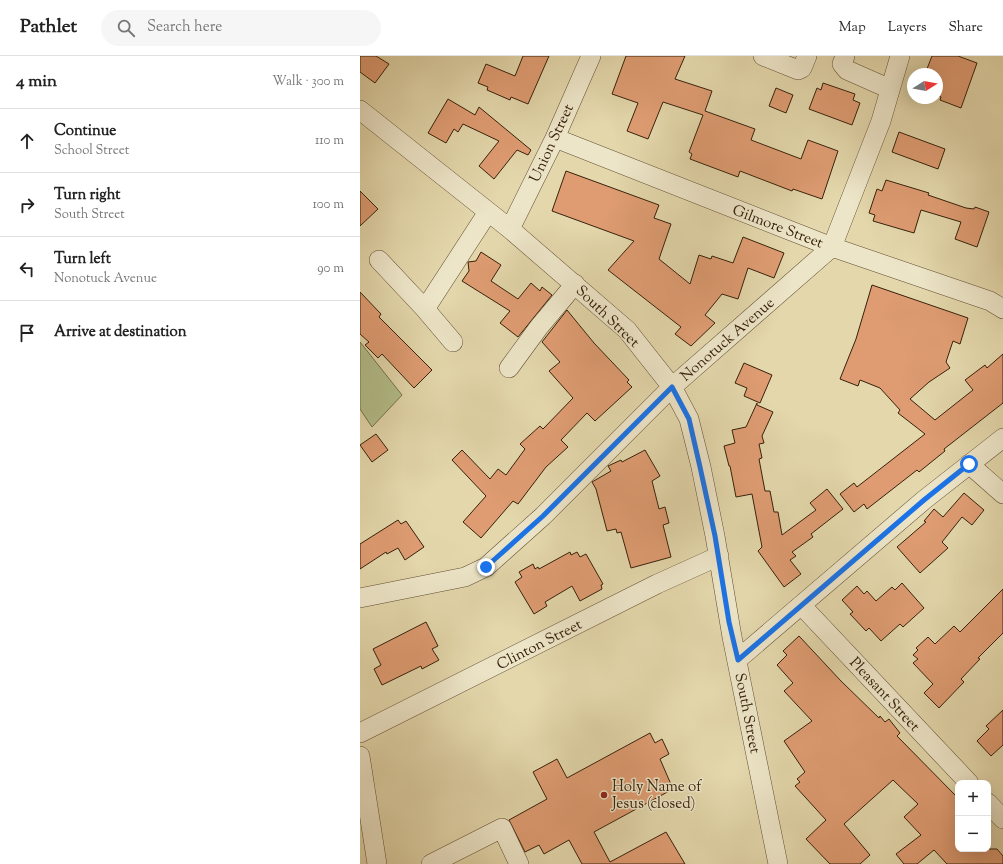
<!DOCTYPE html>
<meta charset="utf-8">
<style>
:root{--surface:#fff;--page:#f6f6f6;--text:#222;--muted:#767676;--line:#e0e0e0}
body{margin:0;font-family:"Sorts Mill Goudy",serif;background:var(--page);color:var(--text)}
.controls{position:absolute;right:12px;bottom:12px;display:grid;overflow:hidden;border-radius:8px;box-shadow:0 4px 16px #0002}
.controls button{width:36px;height:36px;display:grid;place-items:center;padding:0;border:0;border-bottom:1px solid var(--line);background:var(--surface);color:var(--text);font:20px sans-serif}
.compass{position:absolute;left:547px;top:12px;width:36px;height:36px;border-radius:50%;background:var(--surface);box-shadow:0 4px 16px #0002;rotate:79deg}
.stop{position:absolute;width:12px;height:12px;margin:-9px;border:3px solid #1a73e8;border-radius:50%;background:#fff}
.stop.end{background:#1a73e8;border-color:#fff;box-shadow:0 1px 4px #0008}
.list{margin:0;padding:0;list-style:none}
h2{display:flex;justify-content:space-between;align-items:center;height:52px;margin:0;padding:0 16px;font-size:17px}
h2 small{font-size:13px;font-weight:400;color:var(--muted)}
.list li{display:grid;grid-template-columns:26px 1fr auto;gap:12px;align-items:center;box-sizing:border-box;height:64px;padding:0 16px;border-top:1px solid var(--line)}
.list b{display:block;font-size:15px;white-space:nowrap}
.list p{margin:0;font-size:13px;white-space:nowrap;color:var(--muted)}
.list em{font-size:13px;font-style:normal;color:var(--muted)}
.icon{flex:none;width:22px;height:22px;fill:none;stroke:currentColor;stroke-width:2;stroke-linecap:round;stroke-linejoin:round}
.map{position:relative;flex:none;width:643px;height:808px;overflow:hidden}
header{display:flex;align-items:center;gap:24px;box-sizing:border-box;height:56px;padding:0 20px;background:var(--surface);border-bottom:1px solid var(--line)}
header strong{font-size:19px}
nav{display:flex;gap:22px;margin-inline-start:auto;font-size:14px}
.search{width:280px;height:36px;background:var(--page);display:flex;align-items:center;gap:10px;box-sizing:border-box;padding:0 14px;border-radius:22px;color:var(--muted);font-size:15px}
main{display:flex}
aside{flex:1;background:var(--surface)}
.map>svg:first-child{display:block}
.green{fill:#b3be89;stroke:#74704a}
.building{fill:#df9c72;stroke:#36210b}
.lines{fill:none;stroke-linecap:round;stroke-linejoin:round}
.minor-casing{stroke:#614e33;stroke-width:20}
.minor{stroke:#ede5c8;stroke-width:19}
.route{stroke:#1a73e8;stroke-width:5}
.poi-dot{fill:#8f2418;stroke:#ede5c8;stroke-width:1.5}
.labels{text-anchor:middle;stroke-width:3;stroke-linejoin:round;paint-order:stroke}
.street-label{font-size:15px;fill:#36210b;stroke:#ede5c8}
.poi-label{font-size:15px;fill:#36210b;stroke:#ede5c8;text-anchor:start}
</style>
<header>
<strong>Pathlet</strong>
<div class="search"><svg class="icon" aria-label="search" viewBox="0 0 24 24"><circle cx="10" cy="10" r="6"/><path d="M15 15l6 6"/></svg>Search here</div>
<nav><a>Map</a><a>Layers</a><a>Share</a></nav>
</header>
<main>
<aside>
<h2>4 min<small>Walk · 300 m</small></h2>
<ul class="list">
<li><svg class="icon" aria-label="ahead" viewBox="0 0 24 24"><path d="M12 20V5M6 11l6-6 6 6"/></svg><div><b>Continue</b><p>School Street</p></div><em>110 m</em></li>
<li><svg class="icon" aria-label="right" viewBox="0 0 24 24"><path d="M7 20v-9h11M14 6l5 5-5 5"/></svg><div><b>Turn right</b><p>South Street</p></div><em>100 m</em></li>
<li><svg class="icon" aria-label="left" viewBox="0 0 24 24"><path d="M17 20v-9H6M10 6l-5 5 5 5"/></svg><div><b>Turn left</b><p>Nonotuck Avenue</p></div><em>90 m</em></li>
<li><svg class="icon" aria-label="arrive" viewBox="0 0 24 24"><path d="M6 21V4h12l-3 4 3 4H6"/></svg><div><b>Arrive at destination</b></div></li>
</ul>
</aside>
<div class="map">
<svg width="643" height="808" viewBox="0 0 643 808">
<rect width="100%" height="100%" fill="#e3d7ab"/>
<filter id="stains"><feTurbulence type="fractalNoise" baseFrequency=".005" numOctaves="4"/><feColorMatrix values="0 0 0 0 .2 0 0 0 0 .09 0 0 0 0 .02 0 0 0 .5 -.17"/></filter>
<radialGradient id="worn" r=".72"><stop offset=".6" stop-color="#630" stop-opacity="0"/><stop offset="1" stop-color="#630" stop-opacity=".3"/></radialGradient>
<path class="green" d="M0,286L42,339L12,371L0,353Z"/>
<path class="building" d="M0,0H16L29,8L15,27L0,16Z
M163,0H189L168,48L151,41L150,44L127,34L128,31L118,27L126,8L155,20Z
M266,0H325L315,23L352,35L345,55L395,73L391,84L441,103L448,84L478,95L462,143L433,133L432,135L380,115L378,121L330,103L332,98L329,96L343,59L303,46L288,83L267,75L278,47L252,38Z
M572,0H598L617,7L601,52L580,44L581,41L577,39V18H565Z
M463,27L495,38L493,44L500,47L492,69L449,53L457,32L461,34Z
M416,32L433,39L426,57L409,50Z
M88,43L115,59L119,51L171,94L168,99L157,94L134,123L119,110L139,85L103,68L98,76L94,73L86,87L68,77Z
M539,76L585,93L578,113L532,96Z
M206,115L299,149L294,162L311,168L299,203L330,228L339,199L351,203L352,200L373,207L383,181L424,197L414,222L388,212L378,243L362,238L345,259L355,267L331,290L315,278L321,271L248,214L274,185L192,155Z
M526,124L569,137L568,139L606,152L614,153L615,151L629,156L617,191L595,183L601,166L561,154L554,177L513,165L515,159L509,157L517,133L522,135Z
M0,135L18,153L0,170Z
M121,196L141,209L131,225L158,243L171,227L180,235L182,231L192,239L158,281L140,267L150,255L102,225L109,215L108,206L116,205Z
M512,229L608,262L600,288L593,285L586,306L590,312L569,326L550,343L575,364L613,334L605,324L625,309L627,312L643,298V347L584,393L585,395L559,416L557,414L507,453L504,448L494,456L480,438L494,427L497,431L565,378L538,357L540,354L520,332L500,324L498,330L480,323L496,283Z
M0,236L21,258L19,261L72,314L54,332L22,298L18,302L5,289L9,286L0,278Z
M207,254L234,287L269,324L267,326L272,331L235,365L227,357L201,384L208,391L186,411L158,448L153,445L121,482L103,466L126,440L92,404L102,394L130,423L138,413L146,419L165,393L160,388L180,370L183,373L213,342L189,315L200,306L182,286Z
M384,307L412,319L400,347L384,340L387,332L375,327Z
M397,347V349L413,356L402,380L404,387L399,388L402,402L399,403L405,435H410L414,456H418L422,479L456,454L450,447L467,433L483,453L451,478L453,481L432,496L436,500L430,504L441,518L424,531L398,495L402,491L392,438L376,441L370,410H369L364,390L375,387L372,374L386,371Z
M16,378L28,394L12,406L0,389Z
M285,394L300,420L292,425L299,453L305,451L309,467L303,469L311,501L271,512L261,476L257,477L256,473L247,475L236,433L232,426L251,415L248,410L261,404L262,406Z
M604,437L624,454L612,469L602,461L582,486L588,492L560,517L537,491L566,466L564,465L574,453L583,461Z
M38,464L41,468L46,465L64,491L45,504L38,492L27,498L26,496L0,513V488Z
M210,496L211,499L217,496L220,501L226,498L243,528L241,529L242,533L220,545L212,530L185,546L187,550L174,558L155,526L162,521L159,516L173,508L175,513L178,511L179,513Z
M542,527L564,552L543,571L540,568L521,585L509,572L506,575L490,558L493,556L482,544L497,530L504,538L507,535L516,545L532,531L535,534Z
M643,533V577L618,602L620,603L601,623L604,626L579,652L564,637L573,628L553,607L558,603L553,599L558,594L556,592L568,581L575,588L594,570L600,576Z
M66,566L78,590L72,593L79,604L62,613L61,610L22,629L14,613L21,609L13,593Z
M439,580L481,625L519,662L520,660L525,666L529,663L540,677L537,680L598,742V793H637L643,800V808H587L574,794L557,808H544L536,798L561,779L544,761L558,748L533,724L484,768L510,799L500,808H470L446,783L466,764L435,730L440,726L437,723L445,716L424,685L452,665L424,635L433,627L417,609L427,599L423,595Z
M643,654V689L631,700L617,685L629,673L626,670Z
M290,677L295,687L302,683L309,698L300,703L313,733L234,776L250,806L306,776L325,808H222L209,784L184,798L179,789L165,796L149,764L187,743L173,716L197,703L207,722Z"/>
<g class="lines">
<g class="minor-casing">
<path id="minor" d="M403,0L438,14L442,12L447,0
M485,0L482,8L487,14L530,33
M0,54L150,173L267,274L312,331L329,363L341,411L355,480L372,581L418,808
M195,82L472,191L630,245L643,253
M150,173L195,82L231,0
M19,204L65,253
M93,286L65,253L128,156
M149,312L179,271L215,228
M609,408L643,438
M0,542L105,521L126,511L183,460L312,331L472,191L521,65L540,0
M442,550L609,727
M377,604L564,444L643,382
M0,677L297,528L359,500
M0,700L17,808
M628,747L643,763
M71,808L142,772L159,808"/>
</g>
<use href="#minor" class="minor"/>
</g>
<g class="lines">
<path class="route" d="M126,511L183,460L312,331L329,363L340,411L355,480L369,566L378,604L564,444L609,408"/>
</g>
<circle class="poi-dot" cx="244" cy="739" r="4"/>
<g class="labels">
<g class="street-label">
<text transform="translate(191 87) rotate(-65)" y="5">Union Street</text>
<text transform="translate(418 170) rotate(21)" y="5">Gilmore Street</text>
<text transform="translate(248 260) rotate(44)" y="5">South Street</text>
<text transform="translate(367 283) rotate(-41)" y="5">Nonotuck Avenue</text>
<text transform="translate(179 588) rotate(-27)" y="5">Clinton Street</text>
<text transform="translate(525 638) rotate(47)" y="5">Pleasant Street</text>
<text transform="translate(388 657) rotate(79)" y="5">South Street</text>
</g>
<g class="poi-label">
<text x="252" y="735">Holy Name of<tspan x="252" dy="17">Jesus (closed)</tspan></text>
</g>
</g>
<rect width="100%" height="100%" filter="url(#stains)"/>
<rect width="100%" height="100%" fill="url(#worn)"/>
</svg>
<div class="controls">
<button>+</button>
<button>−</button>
</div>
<svg class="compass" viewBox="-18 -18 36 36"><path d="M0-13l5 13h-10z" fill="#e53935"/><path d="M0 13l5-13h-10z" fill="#767676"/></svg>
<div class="stop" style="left:609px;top:408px"></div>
<div class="stop end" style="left:126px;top:511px"></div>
</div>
</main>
